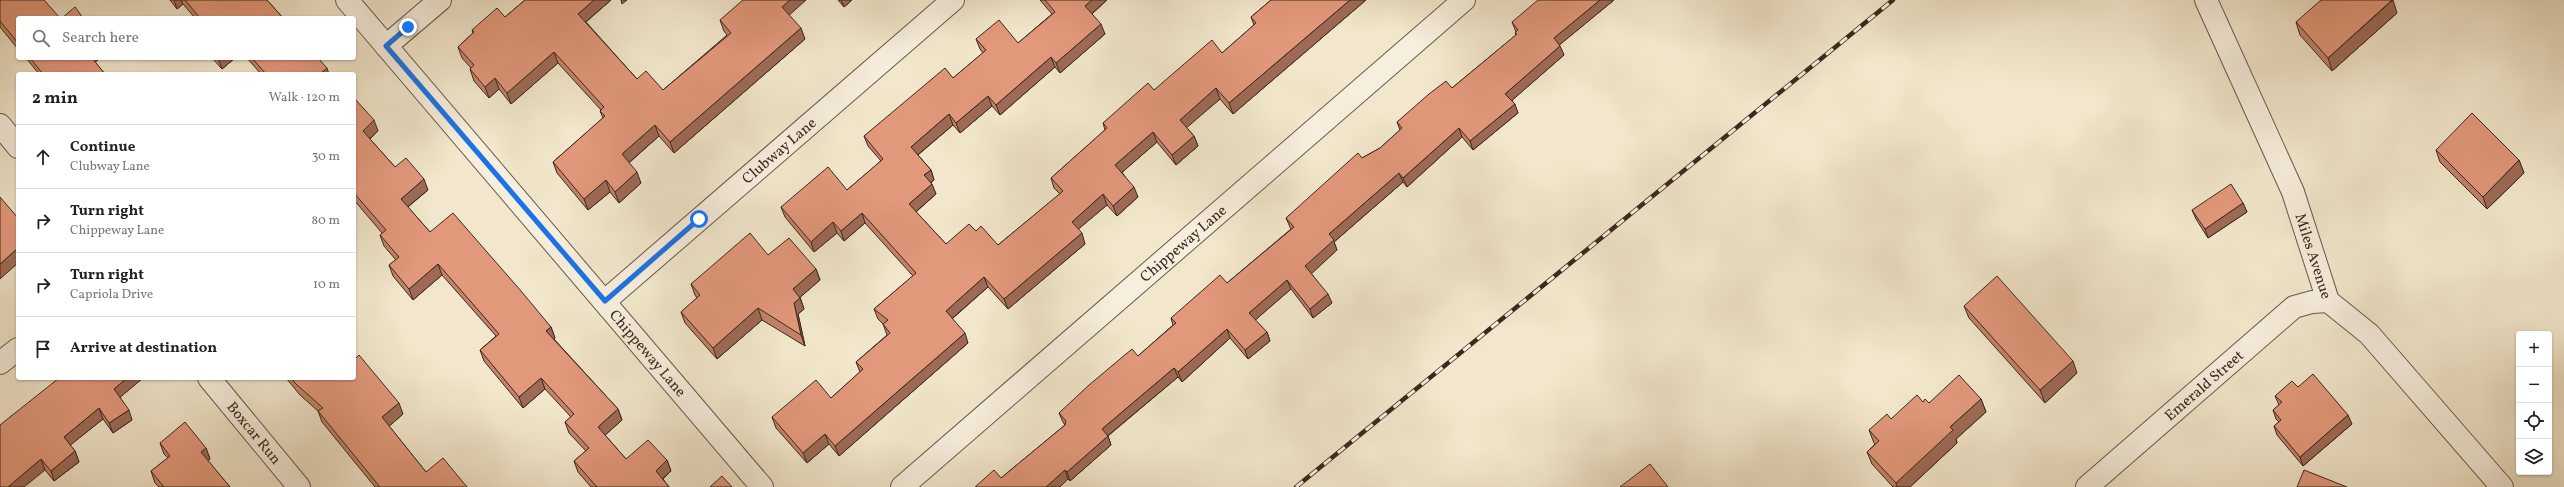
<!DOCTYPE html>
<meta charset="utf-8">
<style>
:root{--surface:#fff;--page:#f2f2f2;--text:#222;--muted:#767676;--line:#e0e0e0}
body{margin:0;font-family:Vollkorn,serif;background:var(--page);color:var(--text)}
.controls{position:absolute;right:12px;bottom:12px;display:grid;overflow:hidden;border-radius:4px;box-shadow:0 1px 3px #0004}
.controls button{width:36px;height:36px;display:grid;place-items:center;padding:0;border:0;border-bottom:1px solid var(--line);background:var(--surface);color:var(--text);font:20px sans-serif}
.stop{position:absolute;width:12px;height:12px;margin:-9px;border:3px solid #1a73e8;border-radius:50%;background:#fff}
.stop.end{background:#1a73e8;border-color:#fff;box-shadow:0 1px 4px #0008}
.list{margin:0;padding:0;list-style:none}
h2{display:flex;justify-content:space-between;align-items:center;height:52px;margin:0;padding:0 16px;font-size:17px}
h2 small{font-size:13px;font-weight:400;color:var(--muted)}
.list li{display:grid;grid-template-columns:26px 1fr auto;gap:12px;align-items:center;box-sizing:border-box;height:64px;padding:0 16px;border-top:1px solid var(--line)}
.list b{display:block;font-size:15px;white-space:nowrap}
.list p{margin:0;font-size:13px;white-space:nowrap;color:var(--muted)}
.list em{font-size:13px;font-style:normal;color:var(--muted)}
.icon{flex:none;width:22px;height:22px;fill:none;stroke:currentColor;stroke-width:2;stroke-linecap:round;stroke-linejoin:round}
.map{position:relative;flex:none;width:2564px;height:487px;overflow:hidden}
.search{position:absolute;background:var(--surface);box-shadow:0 1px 3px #0004;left:16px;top:16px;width:340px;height:44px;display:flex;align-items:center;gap:10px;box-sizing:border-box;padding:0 14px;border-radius:4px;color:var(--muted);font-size:15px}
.panel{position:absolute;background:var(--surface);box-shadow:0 1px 3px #0004;left:16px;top:72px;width:340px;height:308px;border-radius:4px}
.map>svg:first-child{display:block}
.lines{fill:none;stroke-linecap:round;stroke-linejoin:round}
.minor-casing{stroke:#69584a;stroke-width:24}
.minor{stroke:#f7efde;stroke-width:22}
.rail-casing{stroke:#3b281e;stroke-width:4.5}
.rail{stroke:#f7efde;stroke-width:3;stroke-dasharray:9;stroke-linecap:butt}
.wall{fill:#c2836a;stroke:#3b281e}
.shaded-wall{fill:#9e6a56;stroke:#3b281e}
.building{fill:#e2987b;stroke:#3b281e}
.route{stroke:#1a73e8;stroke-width:5}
.labels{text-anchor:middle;stroke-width:3;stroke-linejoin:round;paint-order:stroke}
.street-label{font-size:15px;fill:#3b281e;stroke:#f7efde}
</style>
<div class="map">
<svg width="2564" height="487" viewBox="0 0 2564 487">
<rect width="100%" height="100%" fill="#f2e7cc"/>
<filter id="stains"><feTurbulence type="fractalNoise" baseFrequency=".005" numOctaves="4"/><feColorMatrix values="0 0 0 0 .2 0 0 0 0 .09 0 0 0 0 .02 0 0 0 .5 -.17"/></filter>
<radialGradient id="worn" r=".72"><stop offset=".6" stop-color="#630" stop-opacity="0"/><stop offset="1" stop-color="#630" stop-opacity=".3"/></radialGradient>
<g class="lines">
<g class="minor-casing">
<g id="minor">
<path id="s1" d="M347,0L762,487"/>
<path id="s2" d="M2206,0L2293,192L2328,301L2369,334L2502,487"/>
<path d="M386,46L440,0"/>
<path d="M0,125L18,147"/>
<path id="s3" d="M605,301L953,0"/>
<path d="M0,363L18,349"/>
<path id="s4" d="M209,378L299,487"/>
<path id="s5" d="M902,487L1464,0"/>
<path id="s6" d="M2087,487L2294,307L2312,302L2328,301"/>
</g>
</g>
<use href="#minor" class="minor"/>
<g class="rail-casing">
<path id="rail" d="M1296,487L1893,0"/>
</g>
<use href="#rail" class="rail"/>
</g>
<path class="wall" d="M0,0L18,18V49L0,27Z
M170,0H267L283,18H195L183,4L177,9Z
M525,0H611L586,22L637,79L663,90L727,35L724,31L720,20L789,15L805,39L674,153L659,136L629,163L641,183L619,203L610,192L588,210L557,173L553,162L603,118L600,111L601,110L558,63L511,104L499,89L489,98L474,81L470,69L471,68L462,58L458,47L473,33L472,30L505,17Z
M838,0H852L844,7Z
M1040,0H1107L1092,14L1105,34L1060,73L1055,67L1000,115L992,106L960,133L953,125L918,155L931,170L934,180L931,183L936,194L916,212L946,244L976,231L998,245L1060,194L1054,188L1051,178L1105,130L1103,123L1154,90L1222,53L1254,25L1251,17L1271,0H1366L1233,114L1220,99L1186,127L1194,136L1198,146L1176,165L1157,142L1122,172L1138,197L1117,216L1107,205L1078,229L1085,244L1008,309L988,287L952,319L968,343L839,456L829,444L807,463L776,428L772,417L831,398L860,372L856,362L887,335L883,324L878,319L874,309L913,276L865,223L844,241L837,233L814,252L785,217L781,207L847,190L881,161L868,146L864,136L953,78L983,53L980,49L976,39L1018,43L1052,14Z
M1614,0L1559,45L1564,55L1512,100L1518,113L1473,150L1462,137L1407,187L1403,182L1334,242L1337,250L1311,273L1332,303L1313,318L1291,289L1255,320L1267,332L1270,341L1248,359L1230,338L1182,382L1178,377L1108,436L1111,445L1070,481L1068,479L1001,478L1065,425L1063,422L1059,413L1138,356L1155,341L1173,325L1171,318L1227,283L1291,229L1290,227L1286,218L1362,158L1380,148L1400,130L1397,122L1452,88L1516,35L1515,33L1516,32L1512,22Z
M2397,13L2332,71L2300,35L2296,22Z
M26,58H100L95,62L105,74H39Z
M212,58H235L222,69Z
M247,58H318L329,74H261Z
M354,100L378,131L370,139L395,167L428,190L408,207L430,232L551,327L555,338L554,339L618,409L622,420L605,435L626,459L667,460L671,471L663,479L669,487H591L578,472L574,461L586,451L569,433L565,422L571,417L545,389L523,408L484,361L480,350L496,336L442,275L413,300L393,276L389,265L396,260L384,246L380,235L382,233L354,200Z
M2436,150L2519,160L2524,173L2487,209L2440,162Z
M2243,203L2247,212L2208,238L2196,219L2192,210Z
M768,255L816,269L820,280L800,297L804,309L798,314L805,346L762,320L717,359L685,323L681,312L697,298L695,295L691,284Z
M1964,306L2077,373L2045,403L1969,318Z
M143,378L120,397L132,420L113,433L103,419L70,445L75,451L79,462L54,481L45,470L11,416Z
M286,378H354L403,414L389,426L426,472L467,487H375L322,422L318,411L300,395Z
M2298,387L2352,424L2303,466L2277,435L2274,426L2279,422L2276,419L2273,410L2279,405L2275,396Z
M1981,399L1986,412L1956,439L1957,443L1910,487H1893L1872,464L1867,452L1875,444L1874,443L1869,430L1891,419L1923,402L1929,403Z
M160,443L206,448L210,459L208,461L230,487H159L155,483L151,471L168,458L164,454Z"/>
<path class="shaded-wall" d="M174,0H181L183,4L177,9Z
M594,0H611L582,25L578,14Z
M621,0H627L622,4Z
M790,0H806L786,18L782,7Z
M841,0H852L844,7Z
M1092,0H1107L1089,16L1085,6Z
M1350,0H1366L1233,114L1229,103Z
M1600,0H1614L1557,47L1554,38Z
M2393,0L2397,13L2332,71L2328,58Z
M1101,24L1105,34L1060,73L1056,63Z
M801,28L805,39L674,153L670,142Z
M1560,46L1564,55L1509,103L1505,94Z
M554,52L558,63L511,104L507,93Z
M1051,57L1055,67L1000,115L996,105Z
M90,58H100L92,65Z
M218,58H235L222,69Z
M327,68L329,74H320Z
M495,78L499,89L489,98L485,87Z
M1216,88L1220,99L1184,130L1180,120Z
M988,96L992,106L960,133L956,123Z
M1515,104L1518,113L1473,150L1470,141Z
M949,114L953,125L915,157L911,147Z
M374,120L378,131L366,142L363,131Z
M655,125L659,136L626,165L622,154Z
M1459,128L1462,137L1407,187L1403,178Z
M1153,132L1157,142L1119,175L1115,165Z
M1194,136L1198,146L1176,165L1172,155Z
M2519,160L2524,173L2487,209L2483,197Z
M931,170L934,180L928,185L924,175Z
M637,172L641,183L619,203L615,192Z
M1399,173L1403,182L1334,242L1337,250L1309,276L1305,266L1329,234Z
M424,179L428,190L405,209L401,199Z
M606,180L610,192L588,210L584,199Z
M932,184L936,194L913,214L909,204Z
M1134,187L1138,197L1117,216L1113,206Z
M1103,194L1107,205L1075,232L1072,222Z
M2243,203L2247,212L2208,238L2205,229Z
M862,213L865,223L844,241L841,231Z
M833,222L837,233L814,252L811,242Z
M1082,233L1085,244L1008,309L1004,299Z
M18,248V263L0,279V264Z
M438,264L442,275L413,300L409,289Z
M816,269L820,280L797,300L793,289Z
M984,277L988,287L949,321L946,311Z
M1287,280L1291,289L1253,322L1249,313Z
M1328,294L1332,303L1313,318L1310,309Z
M800,298L804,309L798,314L805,346L801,335L794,303Z
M758,308L762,320L717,359L713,348Z
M551,327L555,338L550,342L546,331Z
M1227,329L1230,338L1182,382L1178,372Z
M1267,332L1270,341L1248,359L1245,350Z
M965,333L968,343L839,456L835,446Z
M2073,361L2077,373L2045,403L2040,390Z
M1174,368L1178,377L1105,438L1102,429Z
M127,378H143L118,399L114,389Z
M541,378L545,389L523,408L519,397Z
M1981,399L1986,412L1956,439L1957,443L1910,487H1897L1896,483L1950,427Z
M399,403L403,414L386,429L382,417Z
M99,408L103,419L68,447L64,437Z
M618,409L622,420L602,438L598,427Z
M129,410L132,420L113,433L109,423Z
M2348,415L2352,424L2303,466L2300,457Z
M825,434L829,444L807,463L803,453Z
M1108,436L1111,445L1070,481L1067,472Z
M206,448L210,459L205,463L201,452Z
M75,451L79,462L54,481L51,471Z
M41,459L45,470L24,487H8Z
M667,460L671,471L660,481L656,471Z
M1065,470L1068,479L1060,487H1046Z"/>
<path class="building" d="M0,0H44L60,18H18V43L0,21Z
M185,0H267L283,18H200Z
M525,0H594L578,14L637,79L646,71L663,90L731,33L720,20L743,0H790L782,7L801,28L670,142L655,125L622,154L637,172L615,192L606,180L584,199L553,162L605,116L600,111L604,107L554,52L507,93L495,78L485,87L470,69L474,65L458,47L474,32L472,30L497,8L505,17Z
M1045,0H1092L1085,6L1101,24L1056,63L1051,57L996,105L988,96L956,123L949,114L911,147L931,170L924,175L932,184L909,204L946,244L969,224L976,231L981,226L998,245L1063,191L1051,178L1107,128L1103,123L1148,83L1154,90L1212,40L1222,53L1256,23L1251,17L1271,0H1350L1229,103L1216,88L1180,120L1194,136L1172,155L1153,132L1115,165L1134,187L1113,206L1103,194L1072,222L1082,233L1004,299L984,277L946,311L965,333L835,446L825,434L803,453L772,417L816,380L831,398L863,369L856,362L890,333L883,324L888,320L874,309L916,273L862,213L841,231L833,222L811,242L781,207L828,167L847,190L883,159L864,136L945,68L953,78L986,50L976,39L999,20L1018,43L1055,12Z
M1538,0H1600L1554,38L1560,46L1505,94L1515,104L1470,141L1459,128L1403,178L1399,173L1329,234L1334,240L1305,266L1328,294L1310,309L1287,280L1249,313L1267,332L1245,350L1227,329L1178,372L1174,368L1102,429L1108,436L1067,472L1065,470L1046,487H975L994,470L1001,478L1065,425L1066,421L1059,413L1089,385L1132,349L1138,356L1155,341L1176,323L1171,318L1220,275L1227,283L1294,227L1286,218L1358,153L1362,158L1380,148L1402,128L1397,122L1429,94L1446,81L1452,88L1517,34L1515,33L1518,30L1512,22Z
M2321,0H2392L2328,58L2296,22Z
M75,7L83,18H62Z
M30,58H92L105,74H43Z
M252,58H318L327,68L320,74H266Z
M355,99L374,120L363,131L395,167L406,158L424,179L401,199L430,232L453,213L521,291L551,327L546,331L618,409L598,427L626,459L648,440L667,460L656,471L669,487H597L574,461L589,448L565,422L574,414L541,378L519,397L480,350L499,334L438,264L409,289L389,265L399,257L380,235L386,230L354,193V100Z
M2472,113L2519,160L2483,197L2436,150Z
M2231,184L2243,203L2205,229L2192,210Z
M0,197L18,218V248L0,264Z
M750,233L768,255L789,238L816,269L793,289L800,298L794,303L801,335L758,308L713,348L681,312L700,295L691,284Z
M1997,276L2073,361L2040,390L1964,306Z
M359,355L399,403L382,417L426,472L443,458L467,487H380L318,411L323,408L296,384L291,378H354V360Z
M2313,374L2348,415L2300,457L2274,426L2281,420L2273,410L2282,402L2275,396L2292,381L2298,387Z
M1959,375L1981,399L1950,427L1953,430L1896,483L1867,452L1879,441L1869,430L1887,414L1891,419L1917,395L1923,402L1925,399L1929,403Z
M59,378H127L114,389L129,410L109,423L99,408L64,437L75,451L51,471L41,459L8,487H0V425Z
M185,422L206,448L201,452L230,487H164L151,471L170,456L160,443Z
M1650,464L1668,487H1620Z
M2304,470L2347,487H2297Z
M722,476L732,487H710Z"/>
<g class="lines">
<path class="route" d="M408,27L386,46L605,301L699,219"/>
</g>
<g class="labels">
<g class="street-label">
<text dy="5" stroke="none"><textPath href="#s3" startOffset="230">Clubway Lane</textPath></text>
<text dy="5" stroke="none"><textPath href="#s5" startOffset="372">Chippeway Lane</textPath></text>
<text dy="5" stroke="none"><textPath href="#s2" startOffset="278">Miles Avenue</textPath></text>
<text dy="5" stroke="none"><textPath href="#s1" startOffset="464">Chippeway Lane</textPath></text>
<text dy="5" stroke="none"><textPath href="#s6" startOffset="155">Emerald Street</textPath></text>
<text dy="5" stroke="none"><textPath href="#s4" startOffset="71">Boxcar Run</textPath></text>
</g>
</g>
<rect width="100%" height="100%" filter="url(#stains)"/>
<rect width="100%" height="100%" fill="url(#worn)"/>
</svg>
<div class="controls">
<button>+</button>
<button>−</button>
<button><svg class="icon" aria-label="locate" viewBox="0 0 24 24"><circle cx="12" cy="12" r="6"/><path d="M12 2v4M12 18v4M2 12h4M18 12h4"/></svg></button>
<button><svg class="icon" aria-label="layers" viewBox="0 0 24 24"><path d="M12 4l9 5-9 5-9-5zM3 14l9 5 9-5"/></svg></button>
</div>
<div class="stop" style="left:699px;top:219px"></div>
<div class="stop end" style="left:408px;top:27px"></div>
<div class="search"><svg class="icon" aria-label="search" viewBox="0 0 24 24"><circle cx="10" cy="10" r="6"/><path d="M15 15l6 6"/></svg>Search here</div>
<section class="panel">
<h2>2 min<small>Walk · 120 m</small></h2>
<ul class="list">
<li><svg class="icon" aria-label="ahead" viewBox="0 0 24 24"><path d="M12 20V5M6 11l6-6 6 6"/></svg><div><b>Continue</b><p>Clubway Lane</p></div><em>30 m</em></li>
<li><svg class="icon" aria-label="right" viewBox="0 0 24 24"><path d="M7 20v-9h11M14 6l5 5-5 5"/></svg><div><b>Turn right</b><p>Chippeway Lane</p></div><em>80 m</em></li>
<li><svg class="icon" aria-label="right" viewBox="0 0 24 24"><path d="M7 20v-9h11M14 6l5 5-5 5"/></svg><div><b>Turn right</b><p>Capriola Drive</p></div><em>10 m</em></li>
<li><svg class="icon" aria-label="arrive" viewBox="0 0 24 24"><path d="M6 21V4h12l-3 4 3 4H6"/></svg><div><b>Arrive at destination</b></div></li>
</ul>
</section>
</div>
